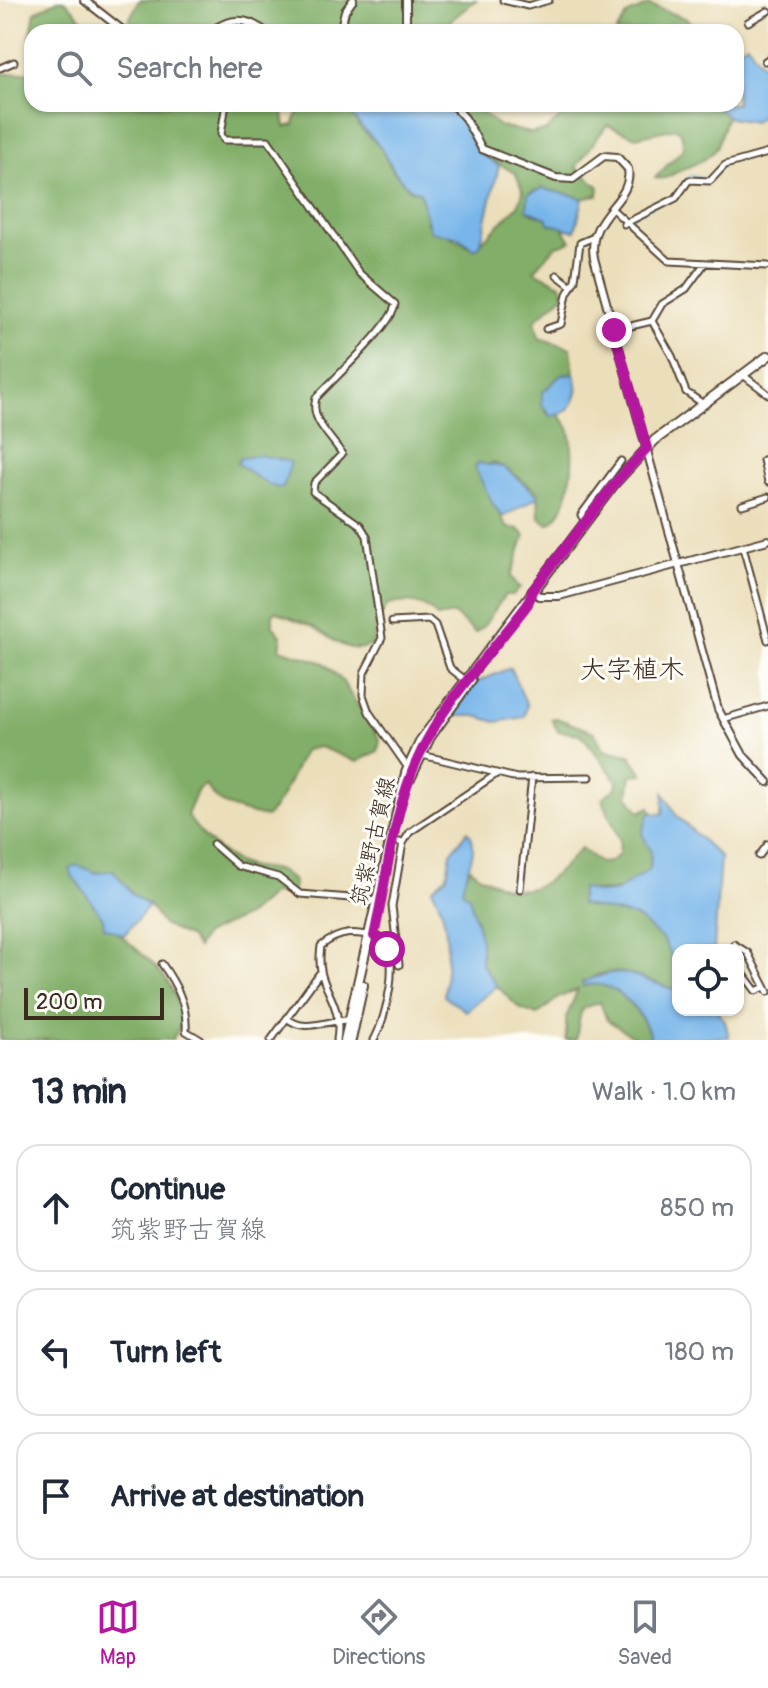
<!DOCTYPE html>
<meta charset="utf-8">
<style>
:root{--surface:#fff;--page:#f2f2f3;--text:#1f2937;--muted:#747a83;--line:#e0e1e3;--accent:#b5179e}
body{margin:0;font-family:Pangolin,"Klee One",sans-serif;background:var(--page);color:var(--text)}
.controls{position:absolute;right:24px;bottom:24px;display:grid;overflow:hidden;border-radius:16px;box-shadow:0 2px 6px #0004}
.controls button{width:72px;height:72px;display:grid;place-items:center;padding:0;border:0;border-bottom:2px solid var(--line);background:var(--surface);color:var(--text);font:40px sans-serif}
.scale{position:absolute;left:24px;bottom:20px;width:140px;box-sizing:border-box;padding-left:8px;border:4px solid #3b2a1e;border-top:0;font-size:22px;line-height:28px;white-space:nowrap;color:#3b2a1e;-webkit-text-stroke:6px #fdfcf7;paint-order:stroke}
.stop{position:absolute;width:24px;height:24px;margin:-18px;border:6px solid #b5179e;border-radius:50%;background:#fff}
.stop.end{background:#b5179e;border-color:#fff;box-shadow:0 2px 8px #0008}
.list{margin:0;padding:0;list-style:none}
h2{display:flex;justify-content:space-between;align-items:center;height:104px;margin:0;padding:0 32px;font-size:34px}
h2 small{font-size:26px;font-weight:400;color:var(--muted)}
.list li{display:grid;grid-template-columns:52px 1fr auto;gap:24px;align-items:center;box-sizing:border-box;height:128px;margin:0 16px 16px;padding:0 16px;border:2px solid var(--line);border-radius:24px}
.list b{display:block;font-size:30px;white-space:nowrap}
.list p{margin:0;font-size:26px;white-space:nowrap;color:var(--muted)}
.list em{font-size:26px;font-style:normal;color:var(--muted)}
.icon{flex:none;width:44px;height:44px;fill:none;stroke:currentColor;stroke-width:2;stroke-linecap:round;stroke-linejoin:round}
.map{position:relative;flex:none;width:768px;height:1040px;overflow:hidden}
.search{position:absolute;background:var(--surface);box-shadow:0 2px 6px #0004;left:24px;right:24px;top:24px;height:88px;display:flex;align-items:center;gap:20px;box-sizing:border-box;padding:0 28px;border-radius:24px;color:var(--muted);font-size:30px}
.sheet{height:536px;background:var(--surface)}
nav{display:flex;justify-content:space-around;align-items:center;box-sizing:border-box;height:112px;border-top:2px solid var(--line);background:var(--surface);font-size:22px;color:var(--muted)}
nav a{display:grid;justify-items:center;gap:4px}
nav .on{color:var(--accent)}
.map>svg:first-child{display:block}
.forest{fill:#81ae67;stroke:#5e6c42;stroke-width:2}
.water{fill:#77b5ea;stroke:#597084;stroke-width:2}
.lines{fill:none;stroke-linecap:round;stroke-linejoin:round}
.stream{stroke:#77b5ea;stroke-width:2}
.minor-casing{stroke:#554535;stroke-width:9}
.tertiary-casing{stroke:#554535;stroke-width:10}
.primary-casing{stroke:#554535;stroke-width:12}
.minor{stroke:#fff;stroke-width:5}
.tertiary{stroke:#fff;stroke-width:6}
.primary{stroke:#fff;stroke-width:8}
.route{stroke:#b5179e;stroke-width:10}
.labels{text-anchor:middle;stroke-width:6;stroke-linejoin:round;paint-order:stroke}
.street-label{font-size:22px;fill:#3b2a1e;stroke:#fdfcf7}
.quarter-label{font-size:26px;fill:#3b2a1e;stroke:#fdfcf7}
</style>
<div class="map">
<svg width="768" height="1040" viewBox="0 0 768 1040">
<rect width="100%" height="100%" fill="#fdfcf7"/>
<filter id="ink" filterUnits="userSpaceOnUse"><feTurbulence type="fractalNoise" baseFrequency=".0125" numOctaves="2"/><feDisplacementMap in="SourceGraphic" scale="16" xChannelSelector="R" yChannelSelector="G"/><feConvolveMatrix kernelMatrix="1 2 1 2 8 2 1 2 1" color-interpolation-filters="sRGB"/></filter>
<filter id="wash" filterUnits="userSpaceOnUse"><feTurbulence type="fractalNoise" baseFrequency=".006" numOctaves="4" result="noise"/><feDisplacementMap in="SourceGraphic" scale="32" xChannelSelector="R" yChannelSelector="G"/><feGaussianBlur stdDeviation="1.8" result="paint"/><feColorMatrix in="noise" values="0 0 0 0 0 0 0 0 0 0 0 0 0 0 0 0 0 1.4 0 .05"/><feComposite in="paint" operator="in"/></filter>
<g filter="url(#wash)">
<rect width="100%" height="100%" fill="#ebdeba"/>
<path class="forest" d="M58,0H65L85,22L101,32H32L30,39L35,12Z
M139,0H476L450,21V29L460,32H123Z
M649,5L685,18L703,32H616L628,14Z
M32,72V104L268,105L277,107L283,113L285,127L294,125C297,97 333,104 353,104L358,125L380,147L393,171L410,190L420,192L428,213L426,223L474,249L518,206L523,192L516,174L479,152L458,117L446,104H472L499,126L530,133L546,131L575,104H711L727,116C715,150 720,155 685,168C674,172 668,181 655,178L684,148L681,132L676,128L636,137L607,125L576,167L599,187L598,195C594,195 590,197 585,198C569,201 547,182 528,194L532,213L547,218L551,224L562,226L571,241L555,247L534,271L561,284L564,295L535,320L539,338L571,348L574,374H567L542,393V404L548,414L559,415C563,420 569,426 570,431C575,456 573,509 549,524L539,518L538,492L504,467L492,463L479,474L507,527L518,529L525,535L511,577L520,588L513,595H505L483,627L475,633L454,614L437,617C424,601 407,600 388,605L376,622L372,645C344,658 326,631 307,624C296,620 287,617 276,611L273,614V626L282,637L280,649L324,663L342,681L380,740L378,751L357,762L320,747L305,750C291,773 285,798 266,817C242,811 218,809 206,785L198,789L187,815C197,831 219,853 237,862C259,874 270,859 294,882L292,895L273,893L248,915L204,935L197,948L190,938L163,925L149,905L133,895L113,870L103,874L87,870C87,943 175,946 182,1023L172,1040H0V74Z
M556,718L594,732L604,750L630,755L643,774L631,775L628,796L640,812L650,807L652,812L650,869C631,890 607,896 581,888L580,904C591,909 606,908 618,911C658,922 678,951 678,991C652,983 604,956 584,986C615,976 644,1014 651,1040H639L607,1020L600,1002L583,1008C577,1020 579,1029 576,1040H566V1018L578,989L558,998L537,1015L519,1008L497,986L481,963L476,919L462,891L463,878L471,868C477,876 488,880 497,884C535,902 557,874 581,848L600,863L610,862L619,854L620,840L602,798L616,788L617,781L581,734L558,731L551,719Z"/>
<path class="water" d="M747,43L768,73V108L754,122L730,118L711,104H736V50Z
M353,104H446L458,117L479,152L499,166L480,246L474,249L458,237L430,231L420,192C397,186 391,161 378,144C369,133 359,127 352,115L356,109Z
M544,188C558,195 570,192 583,199L575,231L550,224L547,218L527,210L528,194Z
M574,374C583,392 572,415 551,416L542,404V393L561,375Z
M259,455L291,462L283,488C266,488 251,472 237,463L241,458Z
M478,463L504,467L539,496L503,517L494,506L475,468Z
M510,668L527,705L524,717L496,722L476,716H451L477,682Z
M664,793L676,815L720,857L714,950H678V966L662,939L636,917L580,904L581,888L599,893L615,892L650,869L651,851L642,834L649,813L663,814Z
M468,831C482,849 463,872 462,891L469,896L481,941V963L497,986L466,1011L444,996C447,959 452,920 432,889L447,876L451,852Z
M77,865L97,873L113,870L133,895L149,906L124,935L104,927L103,918L72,875L70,869Z
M609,973L629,974L678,991V1010H716L725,1021L729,1037L651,1040C645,1013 614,976 583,986L582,982Z"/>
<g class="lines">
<path class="stream" d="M733,160L768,150
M712,176L723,164
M680,189L690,176L702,178
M627,218L676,194"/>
</g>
</g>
<g filter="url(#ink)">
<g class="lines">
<g class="minor-casing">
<path id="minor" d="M503,0L528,6L549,0
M748,22L768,11
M237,32L255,25
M765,61L768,59
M0,68L14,62
M226,104L221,134L224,140H268L359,273L395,304C395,323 332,380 316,398C309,420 332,437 342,454L314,483L313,492L360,525L367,536L382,638L364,673L363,695L369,712L408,768
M611,208L669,261L768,266
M624,224L676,198L689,180L710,181L725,165L768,153
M557,275L570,285
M652,321L662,304L686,289L705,263
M546,329L561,324L567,294L575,280L580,243L594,237
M614,330L652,321L672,356L686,392L702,403
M743,375L768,394
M768,458L763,460L768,482
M742,505L768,497
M585,521L581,515L621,461
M743,547L768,640
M392,622L429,620L435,625L450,668L464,679
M723,719L768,706
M422,755L517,778L590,777
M390,840L403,843L410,832L495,775
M213,844L238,866L278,877L300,894L376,900
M759,856L768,844
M520,889L532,777
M734,944L748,953L768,992
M162,964C176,984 188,1006 186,1031L201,1040
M399,965L392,906L403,843
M738,967L756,991L765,987
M287,1018C304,1034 329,1019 349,1020
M271,1040L319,974
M337,1040C344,995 314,991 321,946C341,930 355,932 379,937C403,954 386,1018 374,1040"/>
</g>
<g class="tertiary-casing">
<path id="tertiary" d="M84,0L125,32
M406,0V32
M210,32C231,17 246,17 266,32
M340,32L345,11L353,0
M452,104L465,118L482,149L556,178L573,179L604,156L617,157L628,169C634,202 586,214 594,258L718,709L743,755L768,782
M532,591L539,596H559L768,540"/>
</g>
<g class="primary-casing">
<path id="primary" d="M411,777L430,737L471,680
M345,1040L406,773L421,740L615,483L655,440L768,356
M351,1040L363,985"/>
</g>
<use href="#minor" class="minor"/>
<use href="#tertiary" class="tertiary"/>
<use href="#primary" class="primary"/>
</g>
</g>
<g class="lines" filter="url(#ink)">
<path class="route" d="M387,949L385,941L374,936C387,878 393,812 418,758C443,702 491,653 528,604L532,591L615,483L647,448L614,330"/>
</g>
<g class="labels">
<g class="street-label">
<text transform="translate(372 841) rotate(-77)" y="8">筑紫野古賀線</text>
</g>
<g class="quarter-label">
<text x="632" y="678">大字植木</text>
</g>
</g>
</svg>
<div class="controls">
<button><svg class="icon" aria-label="locate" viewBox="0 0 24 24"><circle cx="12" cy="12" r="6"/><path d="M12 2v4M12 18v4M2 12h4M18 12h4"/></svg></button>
</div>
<div class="scale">200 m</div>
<div class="stop" style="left:387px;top:949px"></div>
<div class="stop end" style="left:614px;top:330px"></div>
<div class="search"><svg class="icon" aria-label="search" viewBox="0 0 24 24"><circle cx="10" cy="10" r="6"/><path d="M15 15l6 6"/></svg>Search here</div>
</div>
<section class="sheet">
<h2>13 min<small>Walk · 1.0 km</small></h2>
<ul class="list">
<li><svg class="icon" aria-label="ahead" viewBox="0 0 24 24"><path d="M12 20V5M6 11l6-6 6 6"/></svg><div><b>Continue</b><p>筑紫野古賀線</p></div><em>850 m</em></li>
<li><svg class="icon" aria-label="left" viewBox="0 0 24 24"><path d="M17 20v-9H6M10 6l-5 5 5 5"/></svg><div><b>Turn left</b></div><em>180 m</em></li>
<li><svg class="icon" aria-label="arrive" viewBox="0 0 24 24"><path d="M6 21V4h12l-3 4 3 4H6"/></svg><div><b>Arrive at destination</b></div></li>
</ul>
</section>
<nav>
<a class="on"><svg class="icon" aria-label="map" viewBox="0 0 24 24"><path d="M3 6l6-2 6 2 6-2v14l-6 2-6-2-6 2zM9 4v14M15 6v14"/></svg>Map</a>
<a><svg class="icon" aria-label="directions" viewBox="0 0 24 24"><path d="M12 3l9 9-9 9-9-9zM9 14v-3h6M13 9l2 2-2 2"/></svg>Directions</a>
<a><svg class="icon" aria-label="saved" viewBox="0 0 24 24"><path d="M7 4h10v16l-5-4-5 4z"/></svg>Saved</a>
</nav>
